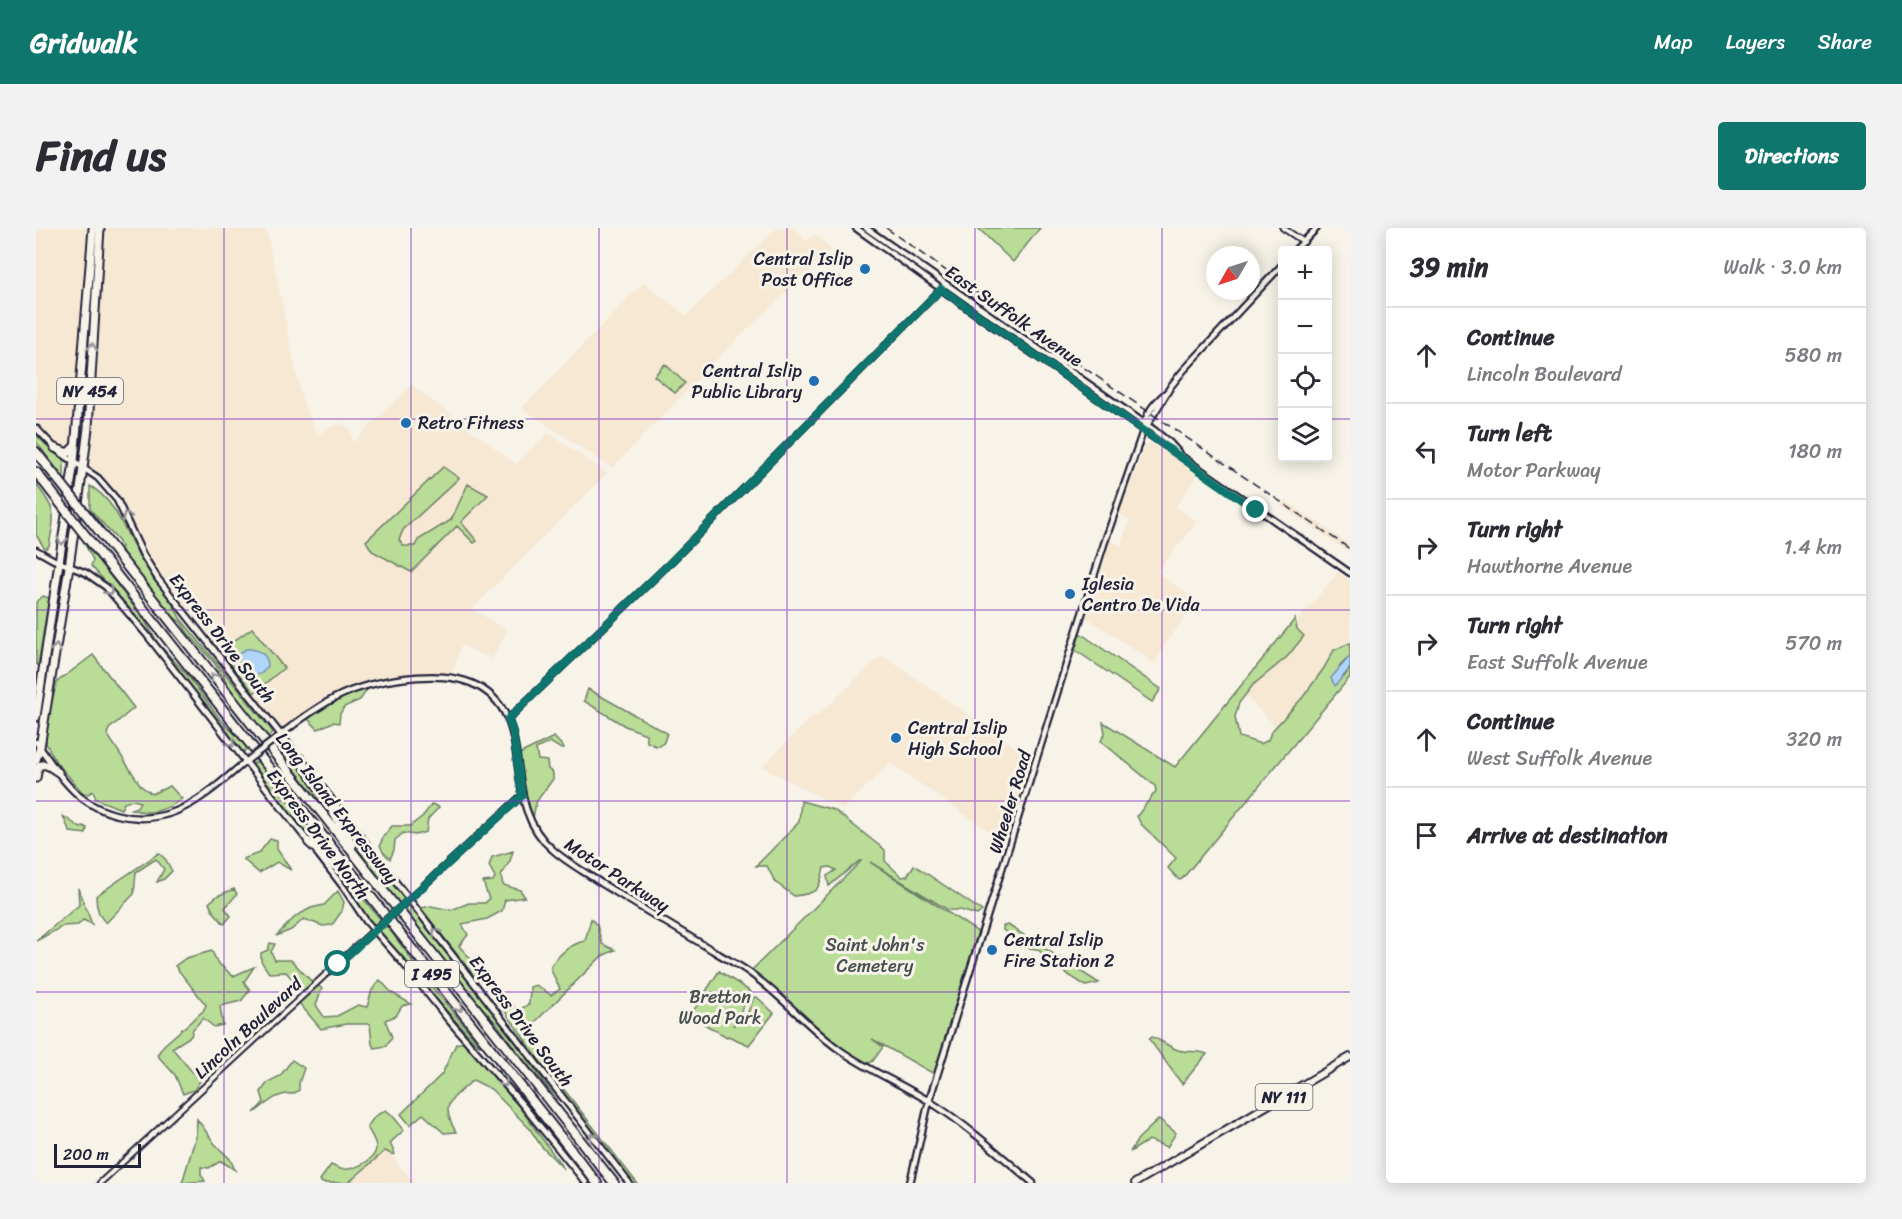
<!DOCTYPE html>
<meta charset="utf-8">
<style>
:root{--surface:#fff;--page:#f2f2f3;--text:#2b2b33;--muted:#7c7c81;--line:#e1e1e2;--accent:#0f766e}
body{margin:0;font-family:Sriracha,sans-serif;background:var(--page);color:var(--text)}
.controls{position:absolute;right:18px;top:18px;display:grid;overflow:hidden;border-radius:6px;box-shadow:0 3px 15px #0003}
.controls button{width:54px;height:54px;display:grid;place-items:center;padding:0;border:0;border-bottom:2px solid var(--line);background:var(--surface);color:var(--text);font:30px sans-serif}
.compass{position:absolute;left:1170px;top:18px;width:54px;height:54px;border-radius:50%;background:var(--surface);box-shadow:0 3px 15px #0003;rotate:231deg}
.scale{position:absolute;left:18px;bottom:15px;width:87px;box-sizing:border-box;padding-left:6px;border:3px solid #22223b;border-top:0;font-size:16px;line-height:21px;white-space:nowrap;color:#22223b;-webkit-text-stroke:4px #f7f3e8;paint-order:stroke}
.stop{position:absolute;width:18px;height:18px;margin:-14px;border:4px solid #0f766e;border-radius:50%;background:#fff}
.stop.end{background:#0f766e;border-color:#fff;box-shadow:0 2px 6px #0008}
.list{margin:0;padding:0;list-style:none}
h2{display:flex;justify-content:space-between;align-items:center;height:78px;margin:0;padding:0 24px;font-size:26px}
h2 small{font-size:20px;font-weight:400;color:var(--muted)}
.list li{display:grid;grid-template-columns:39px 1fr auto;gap:18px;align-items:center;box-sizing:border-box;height:96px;padding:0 24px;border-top:2px solid var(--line)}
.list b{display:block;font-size:22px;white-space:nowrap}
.list p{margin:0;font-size:20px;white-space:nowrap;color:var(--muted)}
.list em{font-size:20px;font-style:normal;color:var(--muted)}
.icon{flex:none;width:33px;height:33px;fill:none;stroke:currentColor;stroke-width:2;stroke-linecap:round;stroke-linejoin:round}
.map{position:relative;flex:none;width:1314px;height:955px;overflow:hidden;border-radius:6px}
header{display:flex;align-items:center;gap:36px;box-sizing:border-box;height:84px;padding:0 30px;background:var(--accent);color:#fff}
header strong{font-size:28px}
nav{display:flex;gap:33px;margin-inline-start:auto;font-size:21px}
.intro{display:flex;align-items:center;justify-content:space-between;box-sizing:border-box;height:144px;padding:0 36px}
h1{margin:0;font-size:42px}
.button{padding:15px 27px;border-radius:6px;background:var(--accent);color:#fff;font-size:21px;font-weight:700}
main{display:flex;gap:36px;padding:0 36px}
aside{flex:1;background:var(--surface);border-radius:6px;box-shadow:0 3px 15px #0003}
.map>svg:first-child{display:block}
.built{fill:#f6e8d3}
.green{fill:#b9dc96;stroke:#6e7f68;stroke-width:1.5}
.water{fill:#afd6f9;stroke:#778ead;stroke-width:1.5}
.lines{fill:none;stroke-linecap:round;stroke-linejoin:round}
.tertiary-casing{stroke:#22223b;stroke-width:8}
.secondary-casing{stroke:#22223b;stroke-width:9}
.primary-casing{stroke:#22223b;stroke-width:10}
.trunk-casing{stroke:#22223b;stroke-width:11}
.motorway-casing{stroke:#22223b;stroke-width:12}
.tertiary{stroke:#f7f3e8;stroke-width:4}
.secondary{stroke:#f7f3e8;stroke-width:4.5}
.primary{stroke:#f7f3e8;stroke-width:6}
.trunk{stroke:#f7f3e8;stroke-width:7}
.motorway{stroke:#f7f3e8;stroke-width:8}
.rail{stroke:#22223b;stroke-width:1.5;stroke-dasharray:9 4.5;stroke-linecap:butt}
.tertiary-bridge-casing{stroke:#22223b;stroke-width:8;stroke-linecap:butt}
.secondary-bridge-casing{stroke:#22223b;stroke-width:9;stroke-linecap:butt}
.motorway-bridge-casing{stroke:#22223b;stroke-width:12;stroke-linecap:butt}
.tertiary-bridge{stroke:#f7f3e8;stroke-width:4}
.secondary-bridge{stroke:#f7f3e8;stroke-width:4.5}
.motorway-bridge{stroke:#f7f3e8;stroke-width:8}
.oneway{stroke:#97959a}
.route{stroke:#0f766e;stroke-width:8}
.grid{fill:none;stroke:#7b2cbf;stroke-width:1.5;stroke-opacity:0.55}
.poi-dot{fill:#1f6fb2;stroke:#f7f3e8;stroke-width:2}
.labels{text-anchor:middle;stroke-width:6;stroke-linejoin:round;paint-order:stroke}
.shield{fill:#f7f3e8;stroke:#62616f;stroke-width:1.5}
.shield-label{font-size:16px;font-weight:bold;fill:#22223b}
.poi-label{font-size:18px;fill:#22223b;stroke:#f7f3e8;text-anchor:start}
.street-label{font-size:18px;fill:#22223b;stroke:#f7f3e8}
.park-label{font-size:18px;fill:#485052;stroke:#f7f3e8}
</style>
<header>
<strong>Gridwalk</strong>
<nav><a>Map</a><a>Layers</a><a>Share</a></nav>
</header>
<div class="intro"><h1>Find us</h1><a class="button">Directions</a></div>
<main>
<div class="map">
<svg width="1314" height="955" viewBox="0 0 1314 955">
<rect width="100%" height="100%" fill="#f7f3e8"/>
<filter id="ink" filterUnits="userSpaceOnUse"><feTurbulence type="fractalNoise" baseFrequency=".0167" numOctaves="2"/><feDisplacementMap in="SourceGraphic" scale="12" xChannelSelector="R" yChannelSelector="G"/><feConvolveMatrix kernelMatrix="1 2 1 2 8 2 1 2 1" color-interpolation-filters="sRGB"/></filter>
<g filter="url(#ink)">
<path class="built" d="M0,0H230L266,172L281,207L298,198L308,196L314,202L317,215L376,157L480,236L512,205L571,245L436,381L471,402L456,431L425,417L417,445L369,447L320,456L288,471L246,501L126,349L80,266L33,229L0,193Z
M741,0H757L771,13L779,6L795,21L690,122L576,240L486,180L608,54L650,88Z
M1115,214L1162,246L1140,279L1161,294L1121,344L1161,373L1130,415L1118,435L1050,389L1074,311L1085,318L1091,299L1095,293L1083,285L1110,216Z
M1249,272L1314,317V325L1245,278Z
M1302,344L1314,353V419L1244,503L1205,462Z
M846,427L996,531L971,615L854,535L807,581L726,539L777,487L780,489Z
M350,922L379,955H314Z"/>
<path class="green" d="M942,0H1004L977,34Z
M629,136L649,155L639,165L618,148Z
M0,206L9,216L28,232V250L0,214Z
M407,239L423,250L367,302L363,312L367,318H379L382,312L415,292L432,256L452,267L425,294L441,313L438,315L421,298L375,344L336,323L330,313Z
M0,256C21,283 19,285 13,318L9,321L0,307Z
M54,258C81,273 89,306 105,331C118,351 134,368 144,390L237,504L232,509L196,463L179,436L152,405L145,394L137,389L87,325L83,314L54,281Z
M47,313L109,393L122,415L152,448L184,491L212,520L206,525L86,372L55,338L57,332Z
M7,368L13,370L2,437L0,436V374Z
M1259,391L1261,401L1268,408L1251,429L1217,457L1203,475L1199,489L1203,509L1225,516L1232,512L1235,504L1267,469L1288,440L1298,422L1314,415V428L1303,439L1308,449L1314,440V449L1146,651L1143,652L1132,640L1140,630L1105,596L1101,588L1120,563L1119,558L1065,513L1069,505L1067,494L1139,539Z
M216,400L248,440L218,465L184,423Z
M1044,405L1125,461L1116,474L1039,422Z
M57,427L98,480L73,501L71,506L105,558L116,566L134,558L146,571C130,582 114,588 95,581L101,579L104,574L97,572L88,575L85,581L60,571L57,563L52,566L47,565L20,534L10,515L11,492L21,454Z
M333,459L324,472L308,479L304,486L303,495L297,494L282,501L272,491L295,474Z
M552,461L631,505L628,514L624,518H620L611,514L610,506L589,498L548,473Z
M518,509L528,520L525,521L514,514L500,521L502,532L511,533L512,541L517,545V551L500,574L497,590L488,568L483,526Z
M245,513L272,546L296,590L247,526L243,519Z
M222,533L305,638L275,613L217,536Z
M765,573L798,582L849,622V633L866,649L871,648L878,637L946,683L941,687L924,682H912L834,634L942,704L898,846L836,811L847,819L837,833L830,837L802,817L716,742L825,633H823L793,658L791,648L800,642L794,639L788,640C782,663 783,665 758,668L739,654L731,638H720L763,594Z
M396,576L403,579L392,591L390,604L379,607L367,605L359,612L358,622L354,631L347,624L344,617L347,609L356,598H374L387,588Z
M300,582L369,670L363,676L324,623Z
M27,588L45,600L47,598L51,600L50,606L34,604Z
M234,611L241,612V621L255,642L241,634L223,645L207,631L223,625Z
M477,623L474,633L465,648L467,657L484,662L489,669L469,672L466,683L451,691L426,696L432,707L423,718L449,746L441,752L385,680L395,678L415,682L433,675H449L453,671L447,654L457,653L459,649L453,638L456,629Z
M123,625L130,632L136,643L128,651L121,654L128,641L120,631L100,644L98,666L70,695C62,688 60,678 60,668Z
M291,633L325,668L345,692L337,698Z
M42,660L56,696L47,692L42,697L27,698L0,713L43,677Z
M198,661L201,666L189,680L195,688L188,696L177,683L173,675L181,668Z
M302,663L308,674L306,683L296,697L287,698L268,691L255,702L240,708L260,688L275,680L288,677Z
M374,676L441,761L521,872L483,826L462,797L429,761L368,681Z
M555,691L561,697L566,716L579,722L566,728L492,801L526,859L601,955H597C549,899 508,839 466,779L474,776L483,782L493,776L494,759L500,757L515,767L524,761L515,742V737C525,725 534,716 549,713Z
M972,697L1063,755L1050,758L1018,738L1016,734L1001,721L992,720L967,702V698Z
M351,698L397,760L444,817H442C407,781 376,740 342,703Z
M234,715L239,716L235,724L239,732H255L277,755L267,763L250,744L233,745L225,733V725L232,722Z
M176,723L181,734L197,748L218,739L208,754L214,762L205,773L184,778L187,797L178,799L167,790L157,801L155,808L136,820L164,853L158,862L147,866L139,847L121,827L128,817L167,783L170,777L139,738L150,730Z
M683,743L715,764L697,798L711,786L718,769H721L738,785L713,817L692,808L691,809L654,788Z
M344,752L356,765L375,776L366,778L360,788L349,792L356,809L350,818L338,820L336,816L334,796H310L285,801L263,775L282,757L286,761L280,777L288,789L301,788L322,777L331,779L336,762Z
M1116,809C1125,812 1133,819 1142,822C1152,825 1161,822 1171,826L1146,856L1113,811Z
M428,814L479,873L528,941L505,918L494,901L455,861L437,852C415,873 403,874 420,904L408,905L387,886L374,897L365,886L406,846L420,816Z
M256,832L268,840L263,855V862L257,866C242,864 230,876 218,885L228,874L225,864L232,854L244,848Z
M350,882L357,888L368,902L354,915L359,926L357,927L349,923L312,955H286L284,952L295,937C298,938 301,940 304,941C315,943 338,934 340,921C341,914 334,905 331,899L339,888Z
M161,891L179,916L194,931L199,942L185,933L173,940L165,939V946L169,953L146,955L160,908Z
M1123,891L1140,905L1131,919L1113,912L1094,924L1102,911Z"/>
<path class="water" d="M210,421C221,420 232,426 232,438L225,446L214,447L200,428Z
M1314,428V440L1299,458L1295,450Z"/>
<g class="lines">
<g class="tertiary-casing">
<path id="tertiary" d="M1247,0L1268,14
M472,491L632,337L909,57
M373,671L485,568
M64,955L339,701"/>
</g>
<g class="secondary-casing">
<path id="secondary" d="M820,0L947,91L1314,345
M830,0L1118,202L1134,215L1142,224
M1259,22L1281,0
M1110,199L1135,158L1147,143L1246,37
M0,200L22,223L62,250L81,272L107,327L122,351L264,531
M0,322L18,332L50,345L70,359L111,407L274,616
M242,509C289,471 319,454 381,449C399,448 417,448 435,455C506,485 460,573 516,621C530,634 549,644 565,655C602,678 639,700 676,722C688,730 702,736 714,745C745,767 770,797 801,820C831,842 864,855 896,875C932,898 964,927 997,955
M0,514C11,529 21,545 33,558C58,586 99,597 135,585C162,576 188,552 210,533
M286,559L593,955
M281,625L308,660L330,693L367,735L411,790L485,875L550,955
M874,955L893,873L1068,316L1107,203C1109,185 1119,174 1132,163"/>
</g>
<g class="primary-casing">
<path id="primary" d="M1099,955L1314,829"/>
</g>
<g class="trunk-casing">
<path id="trunk" d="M19,220L32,225L39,218
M0,489L38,234L57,0
M0,532L4,519L33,339L47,240L52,200L64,0
M0,550L2,539C9,533 15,540 22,544"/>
</g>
<g class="motorway-casing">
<path id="motorway" d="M0,224L24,254
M0,244L21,271
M52,289L578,955
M49,307L561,955
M264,531L288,567L316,617
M273,614L323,659"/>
</g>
<use href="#tertiary" class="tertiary"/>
<use href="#secondary" class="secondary"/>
<use href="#primary" class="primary"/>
<use href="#trunk" class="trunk"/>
<use href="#motorway" class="motorway"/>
<path class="rail" d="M850,0L997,105L1314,321"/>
<g class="tertiary-bridge-casing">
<path id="tertiary-bridge" d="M341,699L370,674"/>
</g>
<g class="secondary-bridge-casing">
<path id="secondary-bridge" d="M212,532L242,509"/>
</g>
<g class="motorway-bridge-casing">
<path id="motorway-bridge" d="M24,254L52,289
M21,271L49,307"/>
</g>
<use href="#tertiary-bridge" class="tertiary-bridge"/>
<use href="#secondary-bridge" class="secondary-bridge"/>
<use href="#motorway-bridge" class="motorway-bridge"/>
</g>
<defs><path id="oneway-chevron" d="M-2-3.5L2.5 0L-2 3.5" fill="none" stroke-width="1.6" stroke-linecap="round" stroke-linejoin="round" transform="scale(1.5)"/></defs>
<g class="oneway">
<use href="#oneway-chevron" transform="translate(56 119) rotate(-87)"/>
<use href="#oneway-chevron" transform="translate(90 288) rotate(-116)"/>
<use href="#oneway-chevron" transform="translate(26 313) rotate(99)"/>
<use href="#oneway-chevron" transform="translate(73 363) rotate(46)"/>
<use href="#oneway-chevron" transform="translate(20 420) rotate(-81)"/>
<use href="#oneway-chevron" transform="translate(178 449) rotate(-128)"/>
<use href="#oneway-chevron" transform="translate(195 515) rotate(52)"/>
<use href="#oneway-chevron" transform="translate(400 704) rotate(-128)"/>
<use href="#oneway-chevron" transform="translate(423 780) rotate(52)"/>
<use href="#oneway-chevron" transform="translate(468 855) rotate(50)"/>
<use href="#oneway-chevron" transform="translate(557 909) rotate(-127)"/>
</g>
</g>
<g class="lines" filter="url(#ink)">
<path class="route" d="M302,736L486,568L477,504L472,491L632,337L905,61L1220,282"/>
</g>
<path class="grid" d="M188,0V955M375,0V955M563,0V955M751,0V955M939,0V955M1126,0V955M0,191H1246M1292,191H1314M0,382H1314M0,573H1314M0,764H1314"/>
<g class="poi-dot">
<circle cx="829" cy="41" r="6"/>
<circle cx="778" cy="153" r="6"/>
<circle cx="370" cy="195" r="6"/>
<circle cx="1034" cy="366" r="6"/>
<circle cx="860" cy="510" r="6"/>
<circle cx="956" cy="722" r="6"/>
</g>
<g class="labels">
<g class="shield">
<rect x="21" y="150" width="66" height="26" rx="4.5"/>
<rect x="369" y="733" width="54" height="26" rx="4.5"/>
<rect x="1219.5" y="856" width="57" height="26" rx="4.5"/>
</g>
<g class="shield-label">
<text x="54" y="169">NY 454</text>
<text x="396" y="752">I 495</text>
<text x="1248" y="875">NY 111</text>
</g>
<g class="poi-label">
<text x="817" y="37" text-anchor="end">Central Islip<tspan x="817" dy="21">Post Office</tspan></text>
<text x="766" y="149" text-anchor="end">Central Islip<tspan x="766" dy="21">Public Library</tspan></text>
<text x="382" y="201">Retro Fitness</text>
<text x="1046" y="362">Iglesia<tspan x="1046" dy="21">Centro De Vida</tspan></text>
<text x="872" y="506">Central Islip<tspan x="872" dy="21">High School</tspan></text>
<text x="968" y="718">Central Islip<tspan x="968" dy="21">Fire Station 2</tspan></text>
</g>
<g class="street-label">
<text transform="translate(978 88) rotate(35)" y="6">East Suffolk Avenue</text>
<text transform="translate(186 410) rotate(52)" y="6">Express Drive South</text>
<text transform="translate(974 574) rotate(-73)" y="6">Wheeler Road</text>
<text transform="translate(301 580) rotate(52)" y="6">Long Island Expressway</text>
<text transform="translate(282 606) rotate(53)" y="6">Express Drive North</text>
<text transform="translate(581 647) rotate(33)" y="6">Motor Parkway</text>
<text transform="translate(485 793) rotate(53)" y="6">Express Drive South</text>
<text transform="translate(212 800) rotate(-43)" y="6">Lincoln Boulevard</text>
</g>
<g class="park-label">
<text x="839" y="723">Saint John's<tspan x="839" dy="21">Cemetery</tspan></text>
<text x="684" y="775">Bretton<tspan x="684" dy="21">Wood Park</tspan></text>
</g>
</g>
</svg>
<div class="controls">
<button>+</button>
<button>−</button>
<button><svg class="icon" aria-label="locate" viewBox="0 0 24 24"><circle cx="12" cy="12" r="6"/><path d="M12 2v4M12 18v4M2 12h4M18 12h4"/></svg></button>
<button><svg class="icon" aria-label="layers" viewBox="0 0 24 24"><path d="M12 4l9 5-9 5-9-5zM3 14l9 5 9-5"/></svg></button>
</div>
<svg class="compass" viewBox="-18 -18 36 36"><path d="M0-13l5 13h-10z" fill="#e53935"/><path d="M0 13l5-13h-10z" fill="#7c7c81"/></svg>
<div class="scale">200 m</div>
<div class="stop" style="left:302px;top:736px"></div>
<div class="stop end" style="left:1220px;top:282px"></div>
</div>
<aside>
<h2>39 min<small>Walk · 3.0 km</small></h2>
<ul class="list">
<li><svg class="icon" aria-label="ahead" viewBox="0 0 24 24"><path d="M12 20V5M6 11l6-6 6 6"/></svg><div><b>Continue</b><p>Lincoln Boulevard</p></div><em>580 m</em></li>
<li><svg class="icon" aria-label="left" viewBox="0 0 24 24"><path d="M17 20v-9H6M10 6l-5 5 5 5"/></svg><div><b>Turn left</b><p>Motor Parkway</p></div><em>180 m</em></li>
<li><svg class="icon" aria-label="right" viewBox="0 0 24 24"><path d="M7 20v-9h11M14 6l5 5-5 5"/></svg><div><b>Turn right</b><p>Hawthorne Avenue</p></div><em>1.4 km</em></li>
<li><svg class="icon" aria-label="right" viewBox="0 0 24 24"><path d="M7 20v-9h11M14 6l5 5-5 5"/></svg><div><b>Turn right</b><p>East Suffolk Avenue</p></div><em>570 m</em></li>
<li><svg class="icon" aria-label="ahead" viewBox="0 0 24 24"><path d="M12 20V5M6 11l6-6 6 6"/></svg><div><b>Continue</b><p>West Suffolk Avenue</p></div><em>320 m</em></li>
<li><svg class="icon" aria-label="arrive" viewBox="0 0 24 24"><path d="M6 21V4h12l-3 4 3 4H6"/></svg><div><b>Arrive at destination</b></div></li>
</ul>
</aside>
</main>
